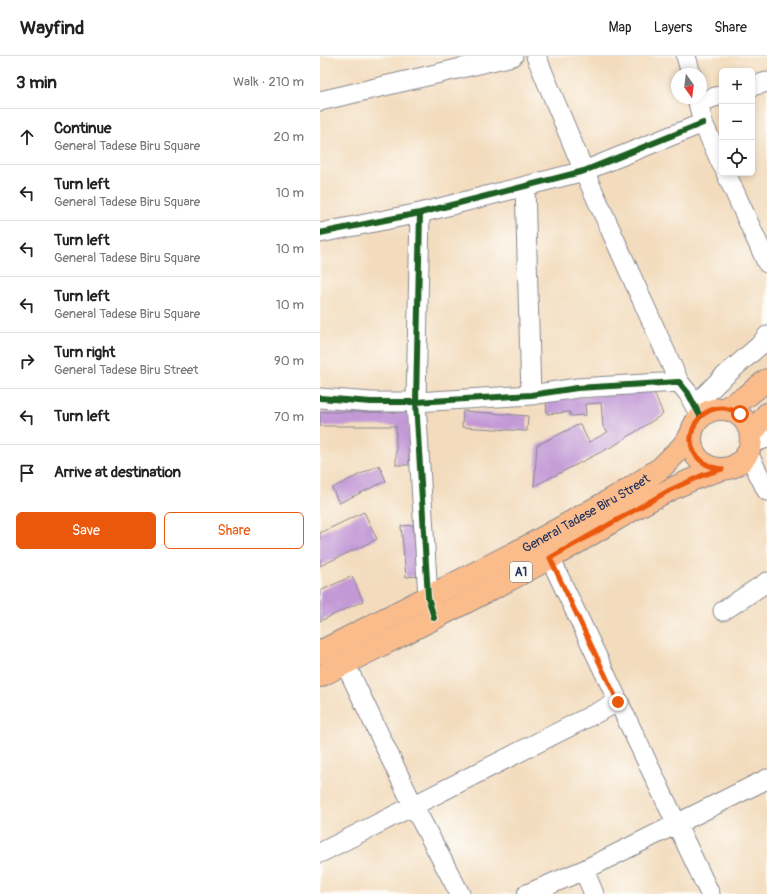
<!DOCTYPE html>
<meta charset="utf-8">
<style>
:root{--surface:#fff;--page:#f6f6f6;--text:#222;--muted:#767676;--line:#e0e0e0;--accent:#ea580c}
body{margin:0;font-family:Pangolin,sans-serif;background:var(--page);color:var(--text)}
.controls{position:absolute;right:12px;top:12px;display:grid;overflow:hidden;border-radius:6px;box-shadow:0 2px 6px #0003}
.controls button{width:36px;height:36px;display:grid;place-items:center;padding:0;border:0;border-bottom:1px solid var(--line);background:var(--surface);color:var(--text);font:20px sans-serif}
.compass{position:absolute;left:351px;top:12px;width:36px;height:36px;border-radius:50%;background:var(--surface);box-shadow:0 2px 6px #0003;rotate:166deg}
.stop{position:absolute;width:12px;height:12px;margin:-9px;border:3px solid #ea580c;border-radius:50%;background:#fff}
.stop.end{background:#ea580c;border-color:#fff;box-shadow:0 1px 4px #0008}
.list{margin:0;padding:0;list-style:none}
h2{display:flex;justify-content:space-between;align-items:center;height:52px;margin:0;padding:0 16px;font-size:17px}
h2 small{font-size:13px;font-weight:400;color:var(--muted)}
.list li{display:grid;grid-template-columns:26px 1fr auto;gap:12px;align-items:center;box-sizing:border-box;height:56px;padding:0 16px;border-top:1px solid var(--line)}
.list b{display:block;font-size:15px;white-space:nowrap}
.list p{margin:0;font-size:13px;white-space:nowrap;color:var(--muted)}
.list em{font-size:13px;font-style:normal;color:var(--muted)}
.actions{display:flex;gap:8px;padding:12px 16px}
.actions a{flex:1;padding:9px 0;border:1px solid var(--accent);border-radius:6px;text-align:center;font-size:14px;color:var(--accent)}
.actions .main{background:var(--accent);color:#fff}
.icon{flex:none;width:22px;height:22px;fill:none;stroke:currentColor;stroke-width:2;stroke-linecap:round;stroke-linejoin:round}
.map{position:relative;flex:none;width:447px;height:838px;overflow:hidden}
header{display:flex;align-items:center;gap:24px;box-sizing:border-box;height:56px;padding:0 20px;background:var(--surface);border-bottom:1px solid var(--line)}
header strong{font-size:19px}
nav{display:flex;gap:22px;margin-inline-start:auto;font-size:14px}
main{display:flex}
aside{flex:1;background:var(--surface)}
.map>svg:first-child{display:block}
.building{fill:#c298d5}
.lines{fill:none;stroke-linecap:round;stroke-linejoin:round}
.minor-casing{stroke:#87868e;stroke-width:21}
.major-casing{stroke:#87868e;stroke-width:24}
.minor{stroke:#fff;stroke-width:19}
.major{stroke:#fabc8b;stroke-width:22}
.cycleway-casing{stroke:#fdfcf7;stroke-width:8}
.cycleway{stroke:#1b5e20;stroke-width:6}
.route{stroke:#ea580c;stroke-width:5}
.labels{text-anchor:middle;stroke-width:4;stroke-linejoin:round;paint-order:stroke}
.shield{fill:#fdfcf7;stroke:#5f6c8c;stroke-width:1}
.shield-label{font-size:12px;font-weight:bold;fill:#1b2f5e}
.street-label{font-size:13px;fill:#1b2f5e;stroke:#fdfcf7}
</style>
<header>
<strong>Wayfind</strong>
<nav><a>Map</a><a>Layers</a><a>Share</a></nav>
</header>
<main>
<aside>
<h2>3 min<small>Walk · 210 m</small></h2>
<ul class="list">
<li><svg class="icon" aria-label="ahead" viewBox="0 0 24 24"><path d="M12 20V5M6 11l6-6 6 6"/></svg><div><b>Continue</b><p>General Tadese Biru Square</p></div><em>20 m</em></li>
<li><svg class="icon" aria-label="left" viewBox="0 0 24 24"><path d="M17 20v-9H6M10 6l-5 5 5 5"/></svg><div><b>Turn left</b><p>General Tadese Biru Square</p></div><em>10 m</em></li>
<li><svg class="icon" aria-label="left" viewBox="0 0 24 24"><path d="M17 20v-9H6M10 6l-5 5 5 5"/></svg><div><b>Turn left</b><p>General Tadese Biru Square</p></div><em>10 m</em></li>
<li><svg class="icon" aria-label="left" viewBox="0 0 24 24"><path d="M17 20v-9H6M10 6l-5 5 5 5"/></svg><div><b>Turn left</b><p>General Tadese Biru Square</p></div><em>10 m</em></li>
<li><svg class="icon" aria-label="right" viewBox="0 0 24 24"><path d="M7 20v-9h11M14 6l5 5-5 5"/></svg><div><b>Turn right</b><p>General Tadese Biru Street</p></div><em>90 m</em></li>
<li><svg class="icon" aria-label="left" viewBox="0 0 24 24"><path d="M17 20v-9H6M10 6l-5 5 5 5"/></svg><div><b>Turn left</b></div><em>70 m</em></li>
<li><svg class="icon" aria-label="arrive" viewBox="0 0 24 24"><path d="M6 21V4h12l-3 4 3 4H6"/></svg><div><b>Arrive at destination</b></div></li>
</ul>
<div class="actions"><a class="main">Save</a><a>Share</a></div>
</aside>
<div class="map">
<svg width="447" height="838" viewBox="0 0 447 838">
<rect width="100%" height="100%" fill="#fdfcf7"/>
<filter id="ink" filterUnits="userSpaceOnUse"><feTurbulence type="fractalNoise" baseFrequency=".025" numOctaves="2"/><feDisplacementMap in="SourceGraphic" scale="8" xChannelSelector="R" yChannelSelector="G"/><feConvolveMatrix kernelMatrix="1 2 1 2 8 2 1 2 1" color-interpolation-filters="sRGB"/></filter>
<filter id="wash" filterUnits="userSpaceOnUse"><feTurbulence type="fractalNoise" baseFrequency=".012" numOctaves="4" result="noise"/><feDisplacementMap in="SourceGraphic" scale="16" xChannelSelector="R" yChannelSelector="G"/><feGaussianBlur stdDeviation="0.9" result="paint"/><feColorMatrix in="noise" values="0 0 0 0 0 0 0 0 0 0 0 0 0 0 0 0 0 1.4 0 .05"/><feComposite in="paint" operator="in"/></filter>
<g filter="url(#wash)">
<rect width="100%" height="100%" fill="#f3dcbd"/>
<g id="blocks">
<path class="building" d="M333,334L343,358L295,389L214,430L217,389L260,368L269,386L288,376L283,371L281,347L265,348L266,359L250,360V356L227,358L226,344Z
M143,355L208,360L207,375L142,371Z
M0,356H89V409H76V370H0Z
M59,409L66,425L19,447L12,432Z
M44,456L57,483L0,510V477Z
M93,469L98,520L86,521L81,470Z
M32,520L43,545L0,565V535Z"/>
</g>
</g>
<g filter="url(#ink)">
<use href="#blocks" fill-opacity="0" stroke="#87868e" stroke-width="1"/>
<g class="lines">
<g class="minor-casing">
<path id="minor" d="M216,0L264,115L359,326
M366,0L371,18
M432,30L447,26
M377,42L383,67L402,109
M0,45L193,0
M378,46L402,39
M406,117L447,207
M205,130L211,339
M100,157L96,346L108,541L112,555
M0,177L100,157L264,115L383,67
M0,342L51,346H96L211,339L257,332L359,326L368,337L380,360
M375,349L400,324L439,290L447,280
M432,387L447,382
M428,397L447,435
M230,502L390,838
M403,555L447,526
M25,607L93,749L140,838
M0,797L298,646
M264,814L274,838
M207,838L264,814L447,723"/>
</g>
<g class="major-casing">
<g id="major">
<path d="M406,352L428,339L447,324"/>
<circle cx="401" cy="383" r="30"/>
<path d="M432,377L447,358"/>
<path id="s1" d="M0,596L210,489L308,434L341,412L362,391L371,379"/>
<path d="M0,620C77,581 154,543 230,502C285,472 341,431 402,413"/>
</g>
</g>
<use href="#minor" class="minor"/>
<use href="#major" class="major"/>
<g class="cycleway-casing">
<path id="cycleway" d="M100,157L96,346L108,541L114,562
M0,177L100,157L264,115L383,67
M0,342L51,346H96L211,339L257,332L359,326L368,337L380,360"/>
</g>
<use href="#cycleway" class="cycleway"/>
</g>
</g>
<g class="lines" filter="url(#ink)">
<path class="route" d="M298,646L230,502L350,434L383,419L402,413C345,405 376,331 420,358"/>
</g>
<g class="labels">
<rect class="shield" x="190" y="506" width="22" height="20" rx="3"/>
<g class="shield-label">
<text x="201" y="520">A1</text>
</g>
<g class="street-label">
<text dy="5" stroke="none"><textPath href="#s1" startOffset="300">General Tadese Biru Street</textPath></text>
</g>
</g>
</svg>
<div class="controls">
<button>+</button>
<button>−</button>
<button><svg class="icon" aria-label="locate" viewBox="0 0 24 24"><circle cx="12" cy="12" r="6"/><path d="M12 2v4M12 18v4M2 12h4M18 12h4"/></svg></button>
</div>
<svg class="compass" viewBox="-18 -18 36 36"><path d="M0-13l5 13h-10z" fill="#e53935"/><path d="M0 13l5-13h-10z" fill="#767676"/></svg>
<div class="stop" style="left:420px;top:358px"></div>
<div class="stop end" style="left:298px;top:646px"></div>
</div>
</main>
